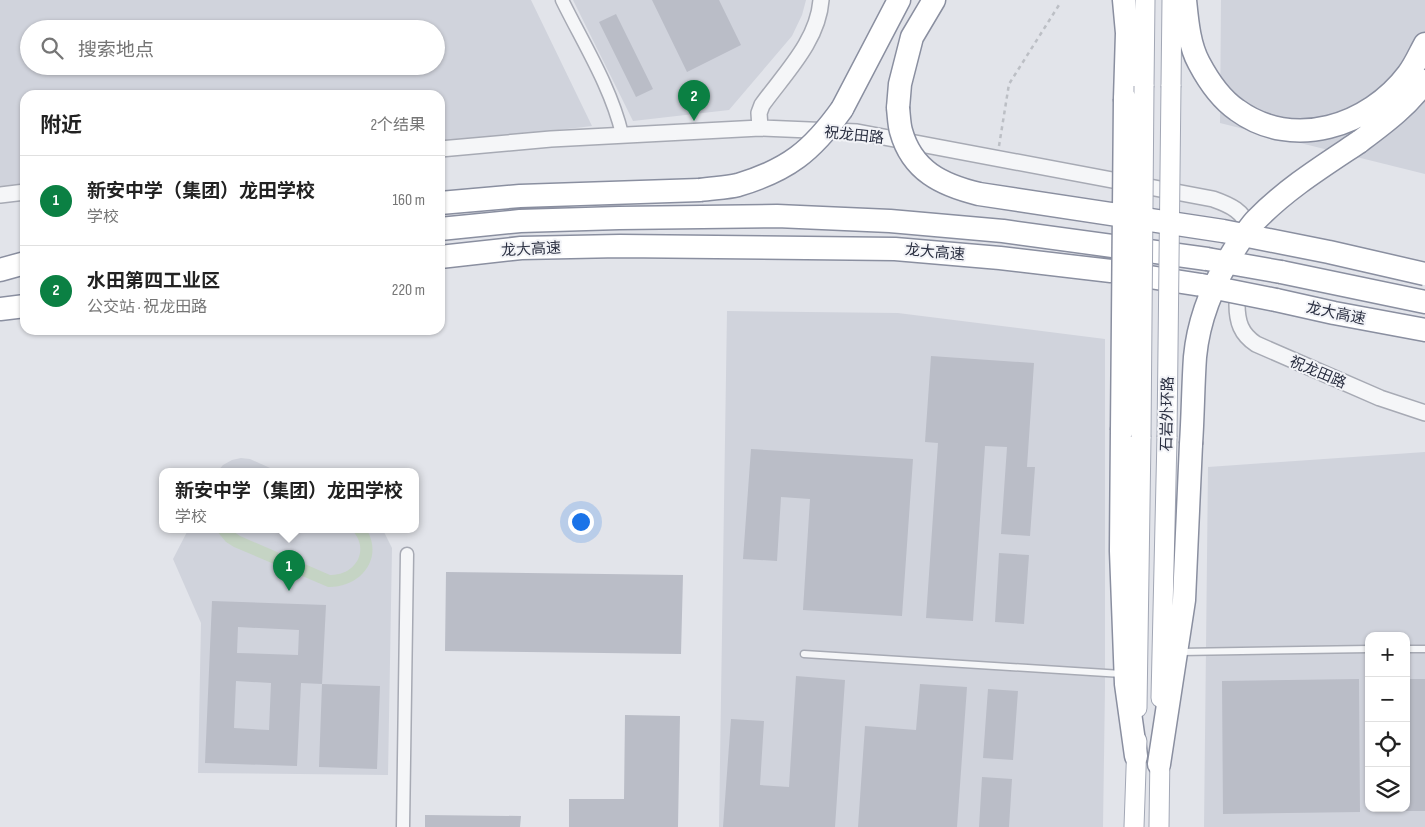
<!DOCTYPE html>
<html lang="zh">
<meta charset="utf-8">
<style>
:root{--surface:#fff;--page:#f6f6f6;--text:#222;--muted:#767676;--line:#e0e0e0;--accent:#0b8043}
body{margin:0;font-family:"Sofia Sans Condensed","Noto Sans SC",sans-serif;background:var(--page);color:var(--text)}
.controls{position:absolute;right:15px;bottom:15px;display:grid;overflow:hidden;border-radius:10px;box-shadow:0 1px 4px #0004}
.controls button{width:45px;height:45px;display:grid;place-items:center;padding:0;border:0;border-bottom:1px solid var(--line);background:var(--surface);color:var(--text);font:25px sans-serif}
.you{position:absolute;left:580px;top:521px;width:18px;height:18px;margin:-12px;border:4px solid #fff;border-radius:50%;background:#1a73e8;box-shadow:0 0 0 8px #1a73e833}
.badge{display:grid;place-items:center;width:32px;height:32px;border-radius:50%;background:var(--accent);color:#fff;font-size:16px;font-weight:700}
.pin{position:absolute;translate:-50% -41px;filter:drop-shadow(0 1px 2px #0008)}
.pin::after{content:'';position:absolute;top:26px;width:18px;height:15px;background:inherit;clip-path:polygon(0 0,100% 0,50% 100%)}
.popup{position:absolute;left:159px;top:468px;width:260px;height:65px;box-sizing:border-box;display:grid;place-content:center;border-radius:10px;background:var(--surface);filter:drop-shadow(0 1px 4px #0005);font-size:16px;white-space:nowrap;color:var(--muted)}
.popup b{font-size:19px;color:var(--text)}
.popup::after{content:'';position:absolute;left:50%;top:100%;margin-left:-10px;border:10px solid transparent;border-top-color:var(--surface)}
.list{margin:0;padding:0;list-style:none}
h2{display:flex;justify-content:space-between;align-items:center;height:65px;margin:0;padding:0 20px;font-size:21px}
h2 small{font-size:16px;font-weight:400;color:var(--muted)}
.list li{display:grid;grid-template-columns:32px 1fr auto;gap:15px;align-items:center;box-sizing:border-box;height:90px;padding:0 20px;border-top:1px solid var(--line)}
.list b{display:block;font-size:19px;white-space:nowrap}
.list p{margin:0;font-size:16px;white-space:nowrap;color:var(--muted)}
.list em{font-size:16px;font-style:normal;color:var(--muted)}
.icon{flex:none;width:28px;height:28px;fill:none;stroke:currentColor;stroke-width:2;stroke-linecap:round;stroke-linejoin:round}
.map{position:relative;flex:none;width:1425px;height:827px;overflow:hidden}
.search{position:absolute;background:var(--surface);box-shadow:0 1px 4px #0004;left:20px;top:20px;width:425px;height:55px;display:flex;align-items:center;gap:12px;box-sizing:border-box;padding:0 18px;border-radius:28px;color:var(--muted);font-size:19px}
.panel{position:absolute;background:var(--surface);box-shadow:0 1px 4px #0004;left:20px;top:90px;width:425px;height:245px;border-radius:15px}
.map>svg:first-child{display:block}
.built{fill:#d0d3dc;fill-rule:evenodd}
.green{fill:#c5d4c4}
.building{fill:#babdc7;fill-rule:evenodd}
.lines{fill:none;stroke-linecap:round;stroke-linejoin:round}
.service-casing{stroke:#a7aab4;stroke-width:9}
.minor-casing{stroke:#a7aab4;stroke-width:15}
.tertiary-casing{stroke:#a7aab4;stroke-width:18}
.primary-casing{stroke:#a2a7b5;stroke-width:21}
.motorway-casing{stroke:#8a8fa0;stroke-width:25}
.path{stroke:#bcbfc5;stroke-width:2.5;stroke-dasharray:4 4;stroke-linecap:butt}
.service{stroke:#f5f6f8;stroke-width:6}
.minor{stroke:#f5f6f8;stroke-width:12}
.tertiary{stroke:#f5f6f8;stroke-width:15}
.primary{stroke:#fff;stroke-width:19}
.motorway{stroke:#fff;stroke-width:22}
.primary-bridge-casing{stroke:#a2a7b5;stroke-width:21;stroke-linecap:butt}
.motorway-bridge-casing{stroke:#8a8fa0;stroke-width:25;stroke-linecap:butt}
.primary-bridge{stroke:#fff;stroke-width:19}
.motorway-bridge{stroke:#fff;stroke-width:22}
.labels{text-anchor:middle;stroke-width:4;stroke-linejoin:round;paint-order:stroke}
.street-label{font-size:15px;fill:#2b3042;stroke:#f2f3f7}
</style>
<div class="map">
<svg width="1425" height="827" viewBox="0 0 1425 827">
<rect width="100%" height="100%" fill="#e2e4ea"/>
<path class="built" d="M0,0H531L592,126L440,144V95H25V192L0,195ZM29,29H436V66H29Z
M573,0H806L802,15L792,36L729,110L633,121Z
M1221,0H1425V174L1220,123Z
M727,311L898,313L1105,339V688L1103,827H719Z
M1425,452V827H1204L1208,467ZM1369,636H1406V808H1369Z
M241,458L250,459L279,472H217L223,465L232,460Z
M188,530H383L392,548L388,775L198,773L201,623L173,559Z"/>
<path class="green" d="M216,530H231L240,536L330,575C355,576 371,550 352,530H367C384,560 359,588 328,587L234,547L226,542Z"/>
<path class="building" d="M652,0H719L741,45L687,72Z
M616,14L653,89L636,97L599,22Z
M931,356L1034,363L1027,467H1035L1030,536L1001,534L1007,447L985,446L973,621L926,618L938,443L925,442Z
M751,449L913,459L902,616L803,610L810,499L781,497L777,561L743,559Z
M999,553L1029,555L1024,624L995,622Z
M446,572L683,575L681,654L445,651Z
M212,601L326,605L322,684L301,683L297,766L205,763ZM238,627L299,630L298,655L237,653ZM236,681L271,683L269,730L234,728Z
M796,676L845,680L835,827H723L731,719L764,721L760,785L789,787Z
M1359,679L1360,812L1223,814L1222,681Z
M1406,679H1425V811H1406Z
M322,684L380,686L377,769L319,767Z
M920,684L967,687L957,827H858L865,726L916,730Z
M988,689L1018,691L1013,760L983,758Z
M625,715L680,716L678,827H569V799H624Z
M982,777L1012,779L1009,827H979Z
M425,815L521,816L520,827H425Z"/>
<g class="lines">
<g class="service-casing">
<path id="service" d="M1406,649H1425
M1180,652L1369,649
M804,654L1122,674"/>
</g>
<g class="minor-casing">
<path id="minor" d="M562,0C583,43 611,87 622,134
M403,827L407,554"/>
</g>
<g class="tertiary-casing">
<path id="tertiary" d="M760,128L759,113L762,105C785,73 818,41 821,0
M440,149L551,139L760,128L857,132L1213,199C1230,205 1244,211 1250,230
M0,195L25,192
M1237,304C1237,322 1241,334 1256,344L1380,398L1425,413"/>
</g>
<g class="primary-casing">
<path id="primary" d="M1144,86L1145,0
M1171,86L1172,0
M1161,698L1167,437
M1137,708L1141,437
M1134,827L1137,741
M1159,827L1160,751"/>
</g>
<g class="motorway-casing">
<path id="motorway" d="M1124,0L1127,33L1125,99
M1185,0C1187,20 1189,45 1199,63C1208,80 1221,99 1237,110C1293,151 1369,126 1408,74C1415,65 1420,53 1425,44
M898,108L900,84L912,37L934,0
M842,109L899,0
M1359,142C1383,124 1408,106 1425,81
M440,203L520,196L700,190
M440,229L520,221L619,218L777,216L890,221L1003,231L1207,259
M440,257L521,248L620,246L895,249L1000,258L1111,271L1201,285
M0,270L25,263
M1281,272L1425,302
M1276,300L1334,313L1425,330
M0,309L25,306
M1122,430L1121,551L1126,684L1136,756
M1159,764L1184,600L1191,444"/>
</g>
<path class="path" d="M999,146L1009,84L1059,5"/>
<use href="#service" class="service"/>
<use href="#minor" class="minor"/>
<use href="#tertiary" class="tertiary"/>
<use href="#primary" class="primary"/>
<use href="#motorway" class="motorway"/>
<g class="primary-bridge-casing">
<path id="primary-bridge" d="M1141,437L1144,86
M1167,437L1171,86"/>
</g>
<g class="motorway-bridge-casing">
<path id="motorway-bridge" d="M898,108C899,116 899,124 901,131C912,171 942,185 979,194L1223,231L1329,252L1425,274
M700,190C712,188 726,188 738,185C788,170 812,151 842,109
M1207,259L1281,272
M1201,285L1276,300
M1122,430L1125,99
M1191,444C1193,415 1193,386 1195,357C1199,314 1218,273 1242,238C1247,232 1251,225 1256,220C1286,189 1323,166 1359,142"/>
</g>
<use href="#primary-bridge" class="primary-bridge"/>
<use href="#motorway-bridge" class="motorway-bridge"/>
</g>
<g class="labels">
<g class="street-label">
<text transform="translate(854 135) rotate(6)" y="5">祝龙田路</text>
<text transform="translate(531 249) rotate(-3)" y="5">龙大高速</text>
<text transform="translate(935 252) rotate(5)" y="5">龙大高速</text>
<text transform="translate(1336 313) rotate(12)" y="5">龙大高速</text>
<text transform="translate(1318 372) rotate(23)" y="5">祝龙田路</text>
<text transform="translate(1167 414) rotate(-89)" y="5">石岩外环路</text>
</g>
</g>
</svg>
<div class="controls">
<button>+</button>
<button>−</button>
<button><svg class="icon" aria-label="locate" viewBox="0 0 24 24"><circle cx="12" cy="12" r="6"/><path d="M12 2v4M12 18v4M2 12h4M18 12h4"/></svg></button>
<button><svg class="icon" aria-label="layers" viewBox="0 0 24 24"><path d="M12 4l9 5-9 5-9-5zM3 14l9 5 9-5"/></svg></button>
</div>
<div class="you"></div>
<div class="pin badge" style="left:289px;top:591px">1</div>
<div class="popup"><b>新安中学（集团）龙田学校</b>学校</div>
<div class="pin badge" style="left:694px;top:121px">2</div>
<div class="search"><svg class="icon" aria-label="search" viewBox="0 0 24 24"><circle cx="10" cy="10" r="6"/><path d="M15 15l6 6"/></svg>搜索地点</div>
<section class="panel">
<h2>附近<small>2个结果</small></h2>
<ul class="list">
<li><span class="badge">1</span><div><b>新安中学（集团）龙田学校</b><p>学校</p></div><em>160 m</em></li>
<li><span class="badge">2</span><div><b>水田第四工业区</b><p>公交站 · 祝龙田路</p></div><em>220 m</em></li>
</ul>
</section>
</div>
